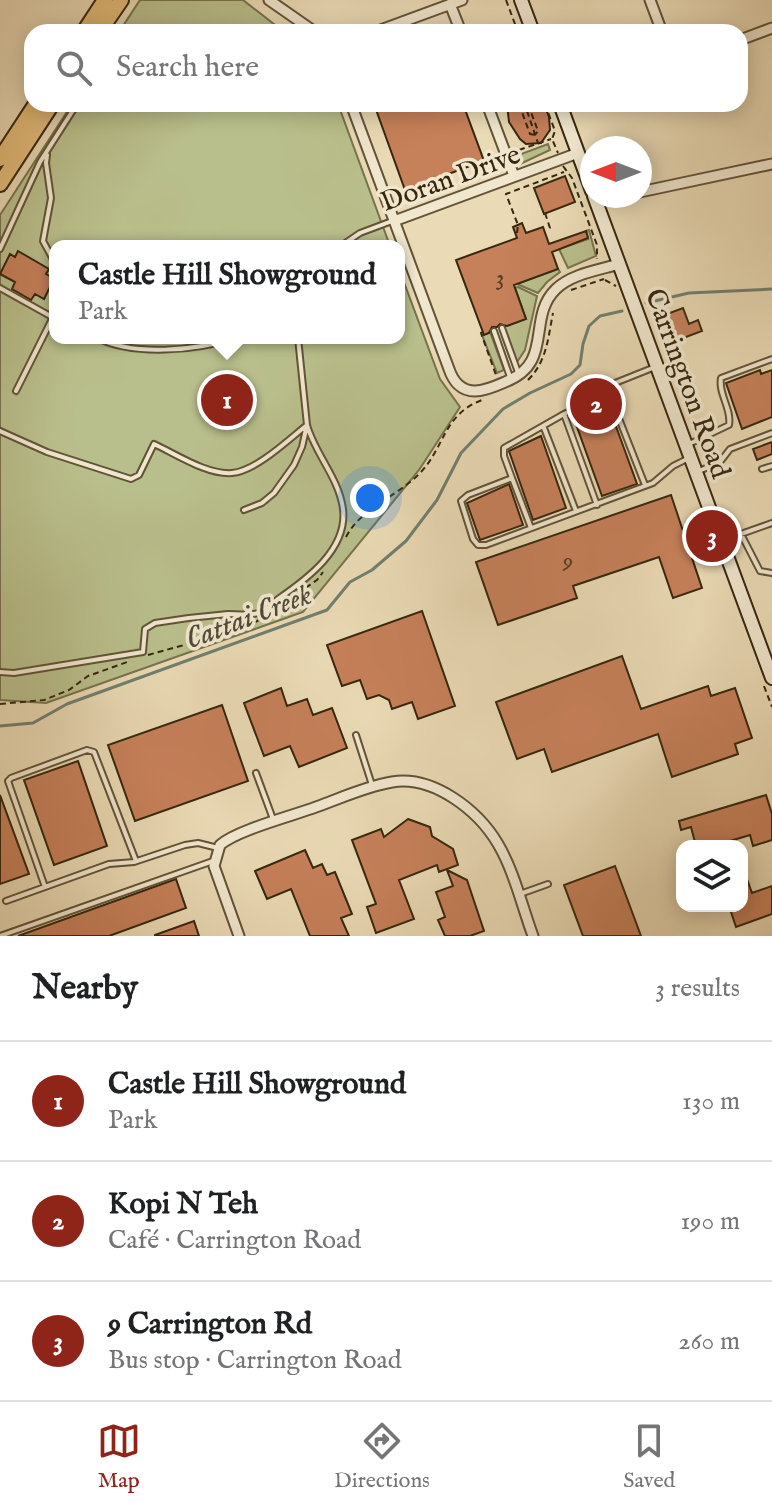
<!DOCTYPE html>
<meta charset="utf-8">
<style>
:root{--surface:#fff;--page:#f2f2f2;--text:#202124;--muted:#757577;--line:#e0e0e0;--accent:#8f2418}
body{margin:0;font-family:"IM FELL English",serif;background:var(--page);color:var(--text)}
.controls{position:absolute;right:24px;bottom:24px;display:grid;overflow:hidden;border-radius:16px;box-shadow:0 4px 20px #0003}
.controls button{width:72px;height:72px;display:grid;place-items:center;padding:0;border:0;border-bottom:2px solid var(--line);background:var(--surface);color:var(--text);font:40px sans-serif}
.compass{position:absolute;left:580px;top:136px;width:72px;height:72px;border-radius:50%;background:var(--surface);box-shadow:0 4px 20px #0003;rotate:270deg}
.you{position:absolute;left:370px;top:498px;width:28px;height:28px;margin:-20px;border:6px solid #fff;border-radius:50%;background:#1a73e8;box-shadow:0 0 0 12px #1a73e833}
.badge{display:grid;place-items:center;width:52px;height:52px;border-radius:50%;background:var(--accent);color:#fff;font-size:26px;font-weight:700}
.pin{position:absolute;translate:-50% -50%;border:4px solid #fff;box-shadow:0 2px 8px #0006}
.popup{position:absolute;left:49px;top:240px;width:356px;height:104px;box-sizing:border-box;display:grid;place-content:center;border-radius:16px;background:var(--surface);filter:drop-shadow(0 2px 6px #0005);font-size:26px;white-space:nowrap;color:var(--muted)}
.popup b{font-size:30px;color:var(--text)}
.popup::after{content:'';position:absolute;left:50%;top:100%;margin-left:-16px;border:16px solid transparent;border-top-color:var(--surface)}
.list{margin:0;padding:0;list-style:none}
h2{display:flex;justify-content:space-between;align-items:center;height:104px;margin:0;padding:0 32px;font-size:34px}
h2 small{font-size:26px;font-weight:400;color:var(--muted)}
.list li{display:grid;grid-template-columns:52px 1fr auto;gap:24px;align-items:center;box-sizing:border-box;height:120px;padding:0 32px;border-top:2px solid var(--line)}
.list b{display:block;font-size:30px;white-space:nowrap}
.list p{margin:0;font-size:26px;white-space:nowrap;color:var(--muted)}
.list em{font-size:26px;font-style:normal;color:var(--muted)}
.icon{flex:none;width:44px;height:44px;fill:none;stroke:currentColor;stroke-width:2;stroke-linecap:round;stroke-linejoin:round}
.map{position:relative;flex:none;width:772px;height:936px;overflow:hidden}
.search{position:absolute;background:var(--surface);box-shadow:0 4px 20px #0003;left:24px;right:24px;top:24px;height:88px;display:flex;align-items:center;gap:20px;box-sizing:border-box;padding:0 28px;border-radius:24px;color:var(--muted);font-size:30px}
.sheet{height:464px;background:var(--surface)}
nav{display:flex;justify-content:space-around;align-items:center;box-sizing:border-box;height:112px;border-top:2px solid var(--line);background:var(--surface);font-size:22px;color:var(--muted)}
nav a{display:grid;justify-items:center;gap:4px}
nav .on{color:var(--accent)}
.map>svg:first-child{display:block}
.green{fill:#b9bf8c;stroke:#77724e;stroke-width:2}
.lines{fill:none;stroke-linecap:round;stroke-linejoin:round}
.stream{stroke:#707f70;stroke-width:3}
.building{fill:#c6805a;stroke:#35260f;stroke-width:2}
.service-casing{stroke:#625338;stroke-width:8}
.minor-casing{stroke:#625338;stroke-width:13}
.secondary-casing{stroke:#35260f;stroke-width:16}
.primary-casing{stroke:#35260f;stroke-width:18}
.path{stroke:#35260f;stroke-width:2;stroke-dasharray:6 4;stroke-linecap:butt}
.service{stroke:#f1e7cf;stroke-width:4}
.minor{stroke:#f1e7cf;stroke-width:9}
.secondary{stroke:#f1e7cf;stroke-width:12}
.primary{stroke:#e5bd7a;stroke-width:14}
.labels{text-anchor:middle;stroke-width:7;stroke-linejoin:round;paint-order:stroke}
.number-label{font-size:24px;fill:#593c22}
.street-label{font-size:28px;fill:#35260f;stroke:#f1e7cf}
.water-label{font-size:30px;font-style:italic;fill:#4e4b38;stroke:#f1e7cf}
</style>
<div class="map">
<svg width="772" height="936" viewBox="0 0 772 936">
<rect width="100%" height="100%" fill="#eadab5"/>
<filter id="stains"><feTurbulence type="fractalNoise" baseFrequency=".0025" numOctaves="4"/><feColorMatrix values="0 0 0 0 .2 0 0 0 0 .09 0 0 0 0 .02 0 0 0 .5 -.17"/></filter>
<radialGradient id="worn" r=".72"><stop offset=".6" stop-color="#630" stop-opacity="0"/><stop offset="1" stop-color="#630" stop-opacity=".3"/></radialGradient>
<path class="green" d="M140,0H243L284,32H119Z
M72,104H338L390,246H55V338H399V269L440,379L460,407L419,470L303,612L46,703L0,700V215Z
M548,144L550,150L520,164L514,160L513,157Z
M589,230L596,256L568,268L559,249L588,239L586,231Z
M558,269L560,272L547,282L538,293L517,284Z
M518,287L537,296L525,350L517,362L503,327L526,319L515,288Z
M490,332L504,370L497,373L482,335Z"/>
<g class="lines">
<path class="stream" d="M646,303L689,293L772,289
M0,726L33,723L67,704L327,610L350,582L372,570L406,541L437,500L461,453L503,409L530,393L571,374L580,365L583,344L589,326L600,316L622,311"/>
</g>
<path class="building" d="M374,104H463L484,161L405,190Z
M507,104H544L549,117L550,130L541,143L526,144L520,139L509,122Z
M565,176L575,202L544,214L534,188Z
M522,223L526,233L543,227L549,244L586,231L588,238L552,252L558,269L514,285L526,319L507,326L500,324L497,327H492L489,333L484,335L456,260L517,238L513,227Z
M18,251L49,269L46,274L55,279V288L51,285L44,299L35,294L31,300L19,293L12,289L15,282L0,274L10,254L15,257Z
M683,308L689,324L698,320L702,331L678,340L667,314Z
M760,370L761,374L772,370V417L742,429L726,383Z
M606,399L637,484L602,496L573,416Z
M541,436L566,508L533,520L509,451Z
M772,442V454L757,460L753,449Z
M509,484L523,525L480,540L467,503Z
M671,495L702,588L673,598L659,557L573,586L577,598L498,625L476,562Z
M422,611L455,706L418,719L412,702L392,709L389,700L379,695L367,699L360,680L342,686L327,645Z
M622,656L641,709L708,686L711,696L735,688L752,738L735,744L738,754L672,777L658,734L552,772L544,749L517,759L496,702Z
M281,688L287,706L307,699L313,715L332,708L347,748L299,767L290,746L264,756L244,703Z
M222,705L248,781L135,821L108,745Z
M78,761L107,846L54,865L24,780Z
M0,795L29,874L0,884Z
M766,795L772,814V840L753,846L750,835L730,841L731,846H696L691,827L681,830L679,821Z
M408,819L430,827L432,836L453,849L458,865L439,872L437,865L399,880L414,919L376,933L367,907L376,904L352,840L381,829L384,837Z
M305,850L313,868L322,864L327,875L335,872L352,914L341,918L349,936H310L291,889L267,899L255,871Z
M615,866L641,936H583L564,885Z
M447,870L467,880L484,931L470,936H445L438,920L445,917L436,892L453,886Z
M176,879L186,908L109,936H18Z
M747,879L752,893L772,886V914L736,927L729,906H742V881Z
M194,921L199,936H155V935Z"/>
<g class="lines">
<g class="service-casing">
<path id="service" d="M47,155L46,163L51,198L43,241L55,263
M341,246L360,233L392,221
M0,249L40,162L77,104
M0,288L54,318
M502,328L519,375
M494,331L510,377
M97,338C133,356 196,351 234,338
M655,367L610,385L595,400L564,414L504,448V456L512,478L468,495L461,501L473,539L478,545H486L653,483L673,466L689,458
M607,388L645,485
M16,391L55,313
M564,414L597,505
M544,428L576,511
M0,431L47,452L131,479L139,475L154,444C176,454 207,475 232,473C256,471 288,440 307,425C315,454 339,478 343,509C348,549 307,579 278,599C273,604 265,611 258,613C249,616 237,614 228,614C203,616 179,619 155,623L145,629L143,652L14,673L0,672
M689,444L729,425C732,409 718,394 721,378L772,359
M762,469L772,466
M699,471L720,462L730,449L772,433
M512,478L531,528
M244,510L262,503L274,493L294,465L302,447L307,425L298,338
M741,534L760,571L772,573
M724,540L772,523
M356,735L372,785
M256,773L273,819
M45,887L8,781L11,778L87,750L94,752L136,861
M520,894L548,884
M6,901L109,864L134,862L185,845L198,843L218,848
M0,936L213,861"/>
</g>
<g class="minor-casing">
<path id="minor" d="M269,0L315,32
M650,0L662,32
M450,4L461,32
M375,32L462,0
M740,40L772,28
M351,104L449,369C453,381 461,391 475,391C485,391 496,386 505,382C555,363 526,318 556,289C571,274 599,270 619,264
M487,104L514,176
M640,192L772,164
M394,221L578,153
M239,936L214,866L220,845C237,830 292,816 316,807C341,798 367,786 392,782C433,775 478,810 498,844C514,871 522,906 533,936"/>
</g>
<g class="secondary-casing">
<path id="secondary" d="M521,0L533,32
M560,104L592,191
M594,196L772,678"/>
</g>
<g class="primary-casing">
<path id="primary" d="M84,32L105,0
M99,32L121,0
M0,159L36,104
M0,184L52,104"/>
</g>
<path class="path" d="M506,0L518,32
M519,104L530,134L535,135
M528,104L538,131L535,135
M545,104L555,131L552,139L558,153
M519,109L531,105
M527,111L538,143
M519,150L551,139
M563,166L572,178L597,245V259
M545,213L550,228L548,231
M517,233L518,225L506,194L564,172
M605,280L616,286
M571,290L604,279
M483,332L481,333L496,375
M528,380C547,361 548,338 553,313
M346,537C361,508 396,497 418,475C445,449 442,415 482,400
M281,605L317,580L323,572
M148,655L245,628L259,620
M764,686L772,707
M0,704L44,700L69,690L88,676L130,661"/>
<use href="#service" class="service"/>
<use href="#minor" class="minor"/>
<use href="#secondary" class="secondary"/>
<use href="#primary" class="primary"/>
</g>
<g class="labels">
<g class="number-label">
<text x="500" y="285">3</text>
<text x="568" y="568">9</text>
</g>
<g class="street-label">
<text transform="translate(450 177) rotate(-20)" y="10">Doran Drive</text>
<text transform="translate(689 383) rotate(70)" y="10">Carrington Road</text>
</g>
<g class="water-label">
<text transform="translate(248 616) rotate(-21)" y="10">Cattai Creek</text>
</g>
</g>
<rect width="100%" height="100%" filter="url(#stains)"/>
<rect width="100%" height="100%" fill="url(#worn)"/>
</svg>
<div class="controls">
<button><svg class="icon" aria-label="layers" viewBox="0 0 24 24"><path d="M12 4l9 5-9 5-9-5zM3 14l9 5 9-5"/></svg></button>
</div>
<svg class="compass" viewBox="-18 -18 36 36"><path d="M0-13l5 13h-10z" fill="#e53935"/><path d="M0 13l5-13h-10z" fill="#757577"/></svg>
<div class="you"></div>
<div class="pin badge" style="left:227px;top:400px">1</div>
<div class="popup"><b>Castle Hill Showground</b>Park</div>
<div class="pin badge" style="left:596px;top:404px">2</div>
<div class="pin badge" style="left:712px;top:536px">3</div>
<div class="search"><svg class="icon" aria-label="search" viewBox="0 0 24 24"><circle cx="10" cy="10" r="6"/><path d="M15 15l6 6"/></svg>Search here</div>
</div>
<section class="sheet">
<h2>Nearby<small>3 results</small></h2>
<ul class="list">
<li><span class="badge">1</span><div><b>Castle Hill Showground</b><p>Park</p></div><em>130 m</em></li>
<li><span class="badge">2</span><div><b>Kopi N Teh</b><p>Café · Carrington Road</p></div><em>190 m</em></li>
<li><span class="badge">3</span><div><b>9 Carrington Rd</b><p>Bus stop · Carrington Road</p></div><em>260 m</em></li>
</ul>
</section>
<nav>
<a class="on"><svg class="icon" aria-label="map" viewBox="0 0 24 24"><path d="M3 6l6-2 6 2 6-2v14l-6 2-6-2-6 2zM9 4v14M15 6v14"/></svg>Map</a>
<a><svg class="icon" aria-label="directions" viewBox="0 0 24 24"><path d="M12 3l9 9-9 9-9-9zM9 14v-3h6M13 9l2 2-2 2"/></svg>Directions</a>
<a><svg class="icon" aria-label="saved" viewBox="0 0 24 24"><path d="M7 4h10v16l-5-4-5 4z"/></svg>Saved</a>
</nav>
